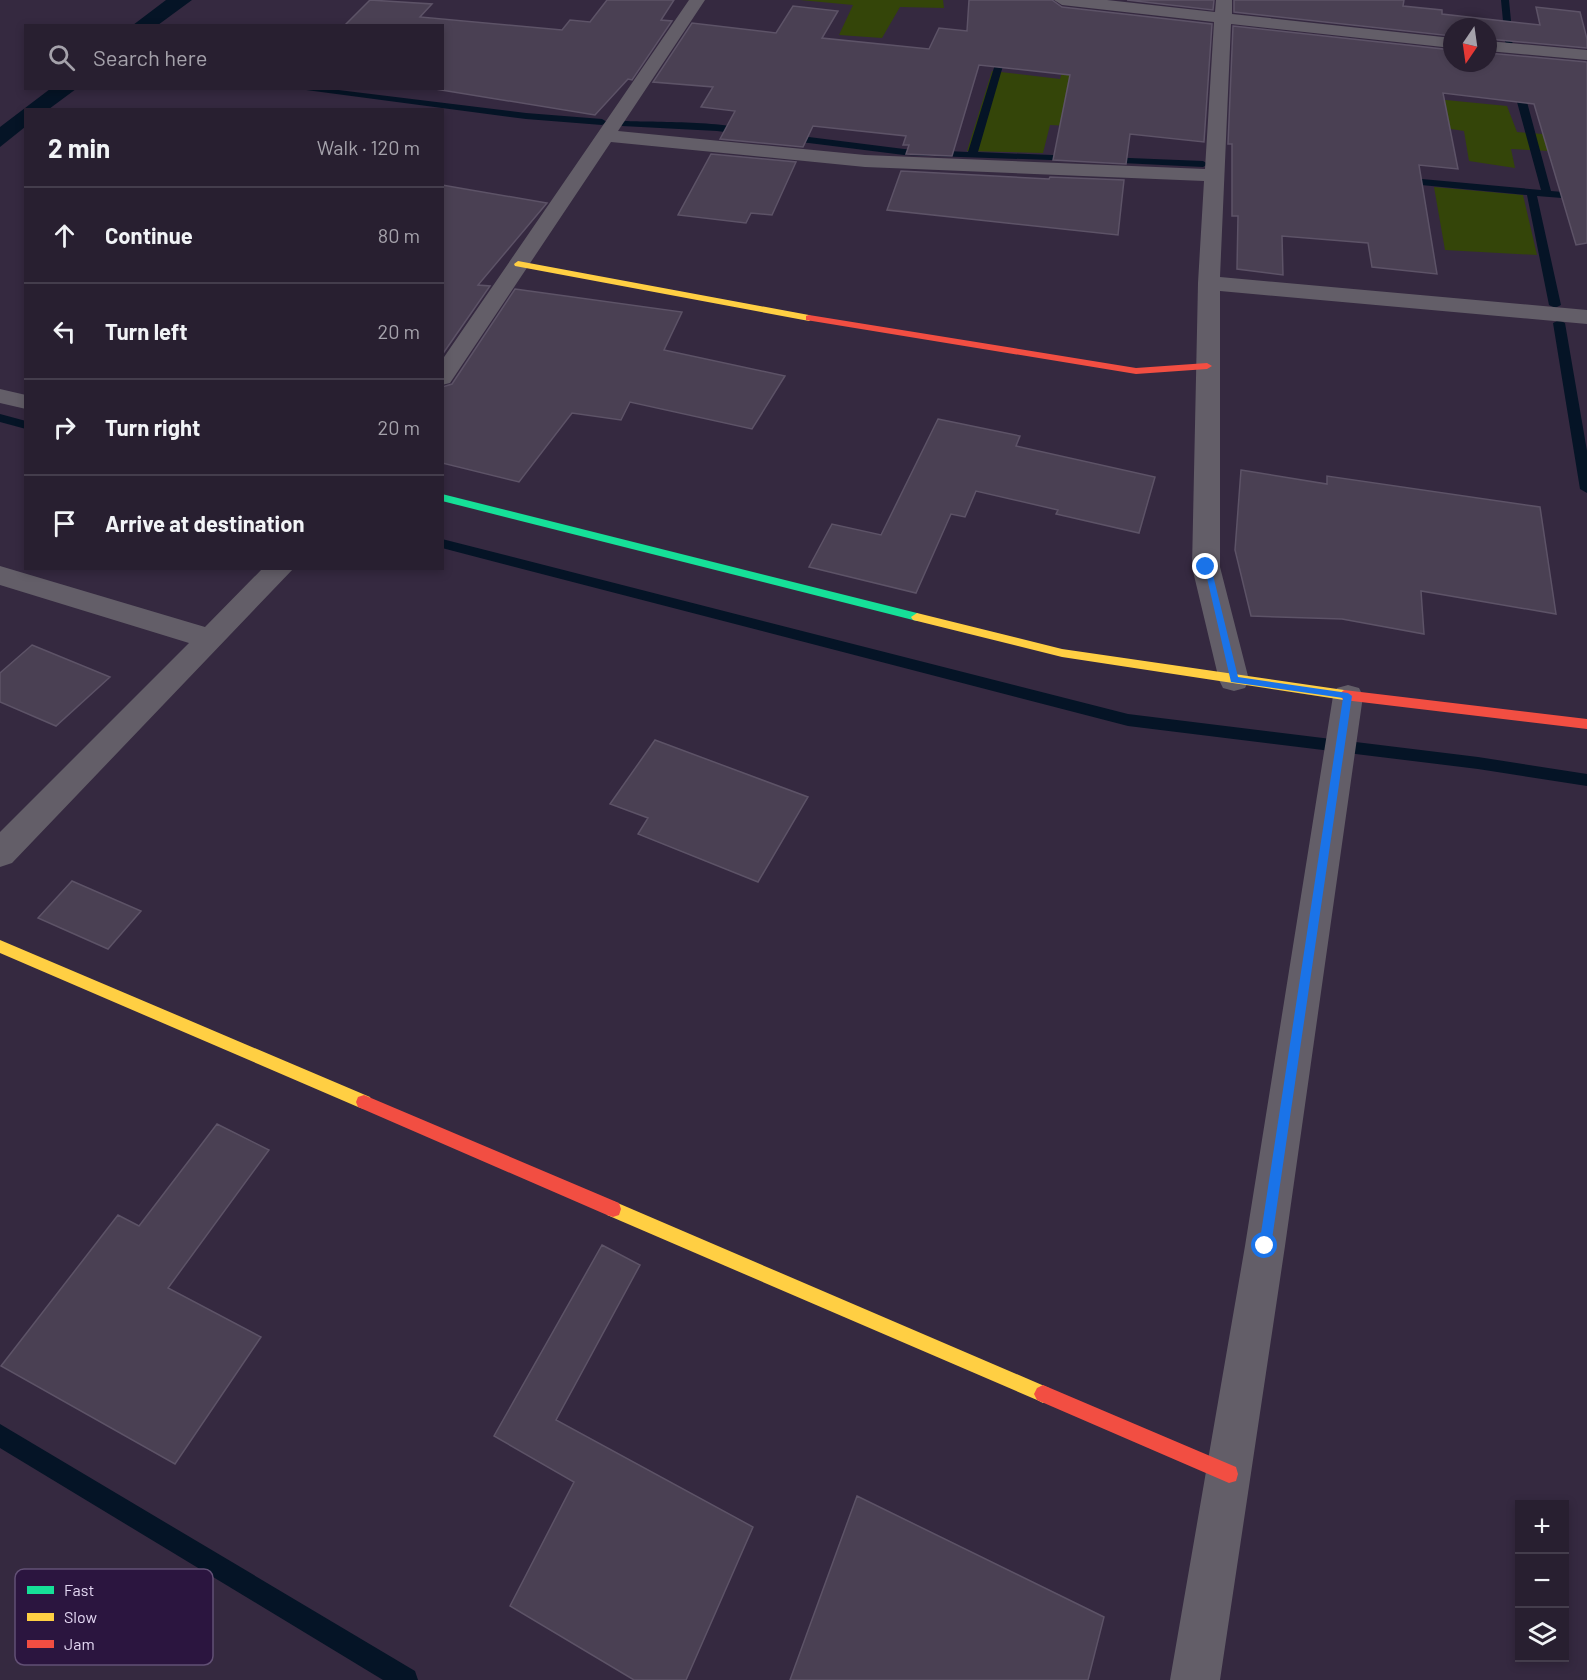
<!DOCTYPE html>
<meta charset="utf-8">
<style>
:root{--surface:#281f30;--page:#302738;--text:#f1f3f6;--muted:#a5a2ab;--line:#443d4c}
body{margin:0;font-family:Barlow,sans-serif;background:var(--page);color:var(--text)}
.controls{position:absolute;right:18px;bottom:18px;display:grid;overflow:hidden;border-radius:0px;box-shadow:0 3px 9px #0003}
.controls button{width:54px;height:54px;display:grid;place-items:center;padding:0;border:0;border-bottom:2px solid var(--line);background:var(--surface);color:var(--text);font:30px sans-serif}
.compass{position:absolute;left:1443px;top:18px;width:54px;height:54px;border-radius:50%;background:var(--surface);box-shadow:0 3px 9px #0003;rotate:193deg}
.stop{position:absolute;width:18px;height:18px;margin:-14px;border:4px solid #1a73e8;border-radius:50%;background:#fff}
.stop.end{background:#1a73e8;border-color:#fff;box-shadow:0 2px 6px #0008}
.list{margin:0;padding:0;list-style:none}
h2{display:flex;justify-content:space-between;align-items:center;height:78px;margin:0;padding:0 24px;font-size:26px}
h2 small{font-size:20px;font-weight:400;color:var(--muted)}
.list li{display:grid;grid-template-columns:39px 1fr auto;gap:18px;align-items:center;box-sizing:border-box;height:96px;padding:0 24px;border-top:2px solid var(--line)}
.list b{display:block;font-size:22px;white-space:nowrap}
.list em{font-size:20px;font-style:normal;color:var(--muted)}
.icon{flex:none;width:33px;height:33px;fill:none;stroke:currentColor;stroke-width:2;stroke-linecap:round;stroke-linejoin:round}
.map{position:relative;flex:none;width:1587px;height:1680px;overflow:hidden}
.search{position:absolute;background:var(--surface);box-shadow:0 3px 9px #0003;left:24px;top:24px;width:420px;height:66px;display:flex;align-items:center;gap:15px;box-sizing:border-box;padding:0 21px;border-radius:0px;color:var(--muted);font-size:22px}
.panel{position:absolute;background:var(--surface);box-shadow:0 3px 9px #0003;left:24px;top:108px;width:420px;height:462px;border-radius:0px}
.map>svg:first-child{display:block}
.green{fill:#344509}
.water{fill:#051426}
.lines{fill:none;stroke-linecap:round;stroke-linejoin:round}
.stream{fill:#051426;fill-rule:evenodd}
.building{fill:#4a4053;stroke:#5d5367;stroke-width:1.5}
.street{fill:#635e68;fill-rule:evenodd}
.fast{fill:#16e098;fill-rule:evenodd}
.slow{fill:#ffcf43;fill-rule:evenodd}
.jam{fill:#f24e42;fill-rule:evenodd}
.route{fill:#1a73e8}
.key{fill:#2b153f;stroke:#625075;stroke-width:1.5}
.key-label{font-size:16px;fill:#e4d8f3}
</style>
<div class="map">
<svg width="1587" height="1680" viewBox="0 0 1587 1680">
<rect width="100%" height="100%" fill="#352940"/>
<path class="green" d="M800,0H943L944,8L900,7L882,38L839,35L853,5Z
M1063,68L1155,80L1092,127L1050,125L1043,153L967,151L992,71L1060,79Z
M1395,95L1507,106L1517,132L1568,136L1587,153L1511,149L1515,168L1469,161L1464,131L1412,123Z
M1434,187L1523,195L1537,255L1445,250Z"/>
<path class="water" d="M166,0H192L158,25H133Z
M50,89H76L49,109L26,110L25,127L0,147V127Z"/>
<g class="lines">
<path class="stream" d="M1501,0H1509L1513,42L1509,45L1505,42Z
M1005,42L1009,45L978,152L1076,156L1079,157V161L904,155L785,140L780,137L785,134L904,149L968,152L1001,45Z
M1516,77L1521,80L1551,191L1587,194V200L1537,196L1561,305L1555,308L1549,305L1527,195L1400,183L1395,180L1400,177L1541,190L1511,80Z
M291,88H322L526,113L602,119L607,122L602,125L526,119Z
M625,121C649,122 736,121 752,132L747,135L717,131L622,126L620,124Z
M1105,157L1203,161L1208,164L1203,167L1102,162V158Z
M1559,320L1565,323L1587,451V493L1580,489L1553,323Z
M0,414L26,421V429L0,422Z
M442,539L1128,714L1478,757L1587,774V786L1478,769L1128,726L442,548Z
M0,1424L415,1671L418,1680H383L0,1448Z"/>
</g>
<path class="building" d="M370,0L432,4L420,17L562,30L570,20L590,22L607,0H674L661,20L672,21L632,80L628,79L595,115L429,88H442V26H344Z
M969,0H1052L1062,7L1212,24L1204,142L1130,134L1126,164L1053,160L1070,75L979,65L952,156L906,154L909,145H903L906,136L813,126L803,147L720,139L735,111L701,107L713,87L653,82L692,23L776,33L793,6L838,11L822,38L929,49L939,28L967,31Z
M1127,0H1214L1213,10Z
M1234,0H1404L1403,6L1442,10V14L1540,25L1536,7L1580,12L1587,39V48L1488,39V27H1452V36L1234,12Z
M1233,26L1452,50V63H1488V53L1587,62V243L1576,245L1534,104L1443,93L1458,169L1419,165L1437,274L1372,267L1368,243L1282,236L1283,275L1237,269L1238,216H1232V144H1228Z
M711,154L796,162L772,215L751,213L746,223L678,215Z
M901,171L1049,179L1050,177L1124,180L1118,235L887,210Z
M442,185L547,203L478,285L490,286L442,355Z
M515,289L682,312L664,350L785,376L752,429L630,402L621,420L572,413L519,482L442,463V387L452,384Z
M938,419L1020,436L1016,446L1155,477L1139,533L1056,514L1058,510L976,491L965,517L951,514L916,593L809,567L832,524L881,535Z
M1241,470L1327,484V476L1540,507L1556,614L1421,591L1424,634L1342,619L1251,616L1235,550Z
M32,645L110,677L56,726L0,702V673Z
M655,740L808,797L758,882L638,834L648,818L610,804Z
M72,881L141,911L108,949L38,918Z
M217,1124L269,1150L168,1288L261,1337L175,1464L1,1366L118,1215L139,1226Z
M602,1245L640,1265L556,1420L753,1527L686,1680H634L510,1606L574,1482L494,1436Z
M857,1496L1104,1617L1088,1680H790Z"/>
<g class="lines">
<path class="street" d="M689,0H705L618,131L865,155L1205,169L1214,22L1062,5L1054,0H1107L1215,12L1216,0H1232V14L1452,38V48L1231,24L1220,277L1587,310V324L1220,291V567L1249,680L1245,688L1234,691L1223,688L1219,680L1192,567L1198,283L1204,181L865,167L611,142L450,383L442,385V360Z
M1488,41L1587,50V60L1488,51Z
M0,389L26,395V409L0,403Z
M0,566L205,627L263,568H294L12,863L0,867V832L189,643L0,585Z
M1348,685L1359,688L1363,696L1285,1246L1220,1680H1170L1245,1246L1333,696L1337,688Z"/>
<path class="fast" d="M442,494L917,613L923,617L917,621L442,501Z"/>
<path class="slow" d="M518,261L809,315L814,318L809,321L515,266L514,264Z
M917,613L1062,649L1344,690L1350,695L1344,700L1062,657L913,620L911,617Z
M0,940L370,1097L372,1102L370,1107L364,1109L358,1107L0,953Z
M613,1201L1049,1388L1052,1394L1049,1400L1043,1403L1037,1400L607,1215L605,1209L607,1203Z"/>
<path class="jam" d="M809,315L1136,368L1207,363L1212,366L1207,369L1136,374L806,320V316Z
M1344,690L1587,719V729L1344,700L1338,695Z
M364,1095L619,1203L621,1209L619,1215L613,1217L607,1215L358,1107L356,1102L358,1097Z
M1043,1385L1236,1467L1238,1474L1236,1481L1229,1483L1037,1400L1034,1394L1037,1388Z"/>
</g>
<path class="route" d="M1204,565L1211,567L1238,677L1348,693L1352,696L1271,1246L1265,1252L1259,1246L1343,698L1231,682Z"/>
<rect x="15" y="1569" width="198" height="96" rx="9" class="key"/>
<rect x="27" y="1586" width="27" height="8" fill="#16e098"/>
<rect x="27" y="1613" width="27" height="8" fill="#ffcf43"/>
<rect x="27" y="1640" width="27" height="8" fill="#f24e42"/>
<g class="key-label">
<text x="64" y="1596">Fast</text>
<text x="64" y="1623">Slow</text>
<text x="64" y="1650">Jam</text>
</g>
</svg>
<div class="controls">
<button>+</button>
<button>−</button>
<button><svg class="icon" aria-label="layers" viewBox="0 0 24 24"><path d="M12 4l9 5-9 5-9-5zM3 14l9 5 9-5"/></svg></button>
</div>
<svg class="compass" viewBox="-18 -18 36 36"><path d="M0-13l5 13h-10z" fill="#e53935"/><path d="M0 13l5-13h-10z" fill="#a5a2ab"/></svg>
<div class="stop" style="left:1265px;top:1246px"></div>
<div class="stop end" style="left:1206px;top:567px"></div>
<div class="search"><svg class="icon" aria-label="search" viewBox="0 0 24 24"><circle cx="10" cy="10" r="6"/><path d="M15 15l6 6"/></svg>Search here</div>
<section class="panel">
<h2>2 min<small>Walk · 120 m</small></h2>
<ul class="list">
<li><svg class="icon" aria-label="ahead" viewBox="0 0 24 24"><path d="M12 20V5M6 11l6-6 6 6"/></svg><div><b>Continue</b></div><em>80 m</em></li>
<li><svg class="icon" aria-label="left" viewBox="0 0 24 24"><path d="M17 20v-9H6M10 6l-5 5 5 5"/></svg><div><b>Turn left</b></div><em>20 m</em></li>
<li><svg class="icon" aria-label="right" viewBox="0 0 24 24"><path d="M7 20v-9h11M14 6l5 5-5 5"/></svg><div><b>Turn right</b></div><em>20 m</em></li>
<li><svg class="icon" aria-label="arrive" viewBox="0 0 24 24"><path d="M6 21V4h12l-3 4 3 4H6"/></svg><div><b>Arrive at destination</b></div></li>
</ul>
</section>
</div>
